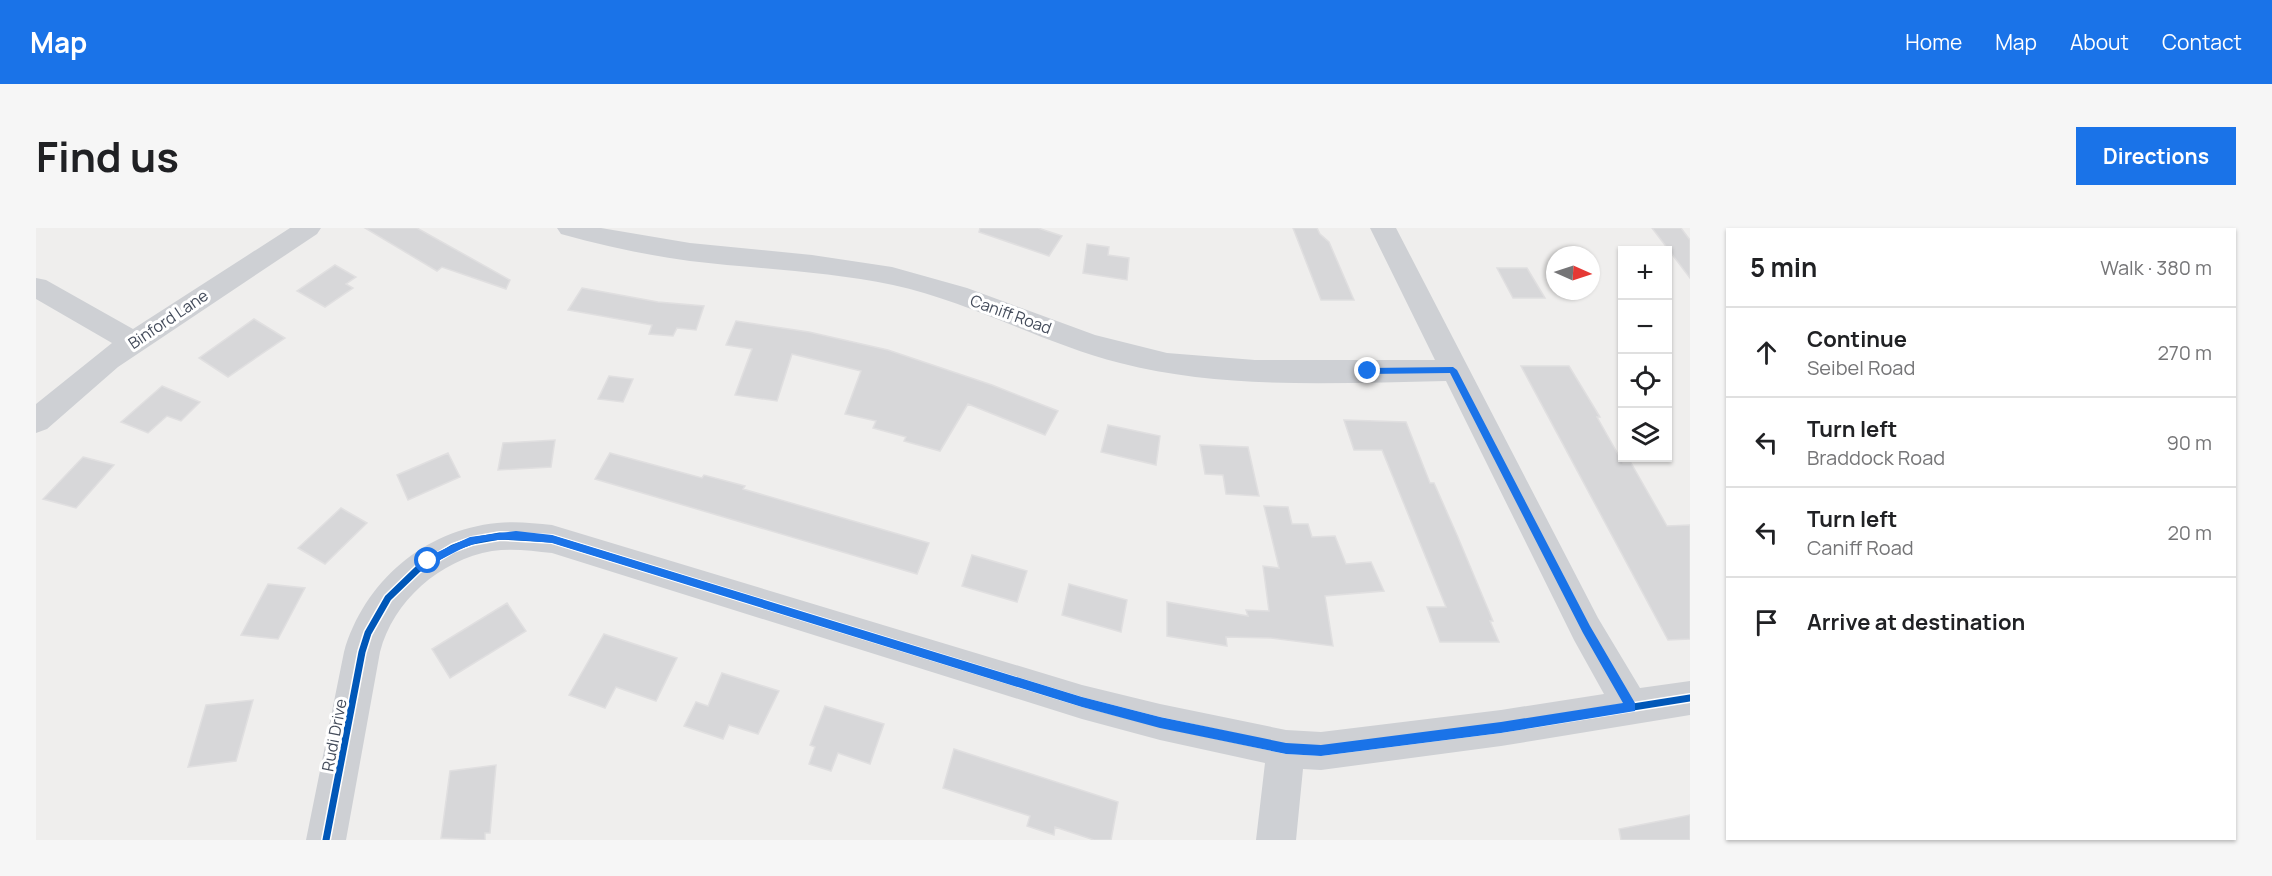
<!DOCTYPE html>
<meta charset="utf-8">
<style>
:root{--surface:#fff;--page:#f6f6f6;--text:#202124;--muted:#757577;--line:#e0e0e0;--accent:#1a73e8}
body{margin:0;font-family:Manrope,sans-serif;background:var(--page);color:var(--text)}
.controls{position:absolute;right:18px;top:18px;display:grid;overflow:hidden;border-radius:0px;box-shadow:0 2px 4px #0004}
.controls button{width:54px;height:54px;display:grid;place-items:center;padding:0;border:0;border-bottom:2px solid var(--line);background:var(--surface);color:var(--text);font:30px sans-serif}
.compass{position:absolute;left:1510px;top:18px;width:54px;height:54px;border-radius:50%;background:var(--surface);box-shadow:0 2px 4px #0004;rotate:93deg}
.stop{position:absolute;width:18px;height:18px;margin:-14px;border:4px solid #1a73e8;border-radius:50%;background:#fff}
.stop.end{background:#1a73e8;border-color:#fff;box-shadow:0 2px 6px #0008}
.list{margin:0;padding:0;list-style:none}
h2{display:flex;justify-content:space-between;align-items:center;height:78px;margin:0;padding:0 24px;font-size:26px}
h2 small{font-size:20px;font-weight:400;color:var(--muted)}
.list li{display:grid;grid-template-columns:39px 1fr auto;gap:18px;align-items:center;box-sizing:border-box;height:90px;padding:0 24px;border-top:2px solid var(--line)}
.list b{display:block;font-size:22px;white-space:nowrap}
.list p{margin:0;font-size:20px;white-space:nowrap;color:var(--muted)}
.list em{font-size:20px;font-style:normal;color:var(--muted)}
.icon{flex:none;width:33px;height:33px;fill:none;stroke:currentColor;stroke-width:2;stroke-linecap:round;stroke-linejoin:round}
.map{position:relative;flex:none;width:1654px;height:612px;overflow:hidden;border-radius:0px}
header{display:flex;align-items:center;gap:36px;box-sizing:border-box;height:84px;padding:0 30px;background:var(--accent);color:#fff}
header strong{font-size:28px}
nav{display:flex;gap:33px;margin-inline-start:auto;font-size:21px}
.intro{display:flex;align-items:center;justify-content:space-between;box-sizing:border-box;height:144px;padding:0 36px}
h1{margin:0;font-size:42px}
.button{padding:15px 27px;border-radius:0px;background:var(--accent);color:#fff;font-size:21px;font-weight:700}
main{display:flex;gap:36px;padding:0 36px}
aside{flex:1;background:var(--surface);border-radius:0px;box-shadow:0 2px 4px #0004}
.map>svg:first-child{display:block}
.building{fill:#d7d7d9;stroke:#e0dfe0;stroke-width:1.5}
.lines{fill:none;stroke-linecap:round;stroke-linejoin:round}
.minor{fill:#ced0d4;fill-rule:evenodd}
.cycleway-casing{stroke:#fff;stroke-width:10}
.cycleway{stroke:#0057b8;stroke-width:7}
.route{fill:#1a73e8}
.labels{text-anchor:middle;stroke-width:6;stroke-linejoin:round;paint-order:stroke}
.street-label{font-size:16px;fill:#444c5b;stroke:#fff}
</style>
<header>
<strong>Map</strong>
<nav><a>Home</a><a>Map</a><a>About</a><a>Contact</a></nav>
</header>
<div class="intro"><h1>Find us</h1><a class="button">Directions</a></div>
<main>
<div class="map">
<svg width="1654" height="612" viewBox="0 0 1654 612">
<rect width="100%" height="100%" fill="#efeeed"/>
<path class="building" d="M329,0H381L474,52L470,61L406,39L401,43Z
M944,0H1002L1026,8L1013,28L943,4Z
M1257,0H1281L1284,6L1293,14L1318,72H1285Z
M1616,0H1645L1654,12V50Z
M1051,16L1073,19L1072,27L1093,30L1091,52L1047,45Z
M299,37L320,49L310,56L317,60L289,79L261,63Z
M1461,40H1491L1509,70H1477Z
M546,60L622,74L668,78L660,102L641,100L637,108L613,106L616,97L532,82Z
M218,91L249,110L192,149L163,130Z
M700,93L773,104L852,122L956,157L1022,183L1009,207L932,176L904,223L868,213L870,209L837,200L840,193L809,186L825,143L756,126L741,173L699,167L716,121L690,117Z
M1485,138H1533L1564,189H1561L1587,235H1595L1631,298L1654,297V411L1632,412Z
M573,148L597,151L587,174L562,171Z
M126,158L164,174L145,193L131,188L112,205L85,194Z
M1308,192L1370,194L1394,255H1398L1421,307L1457,393H1454L1463,414H1404L1391,379H1410L1346,222H1318Z
M1072,197L1124,208L1120,237L1065,224Z
M519,212L515,239L462,242L467,215Z
M1164,217L1212,219L1223,268L1190,266L1187,247L1169,246Z
M412,225L424,249L372,272L361,247Z
M574,225L666,250L668,247L709,258L707,261L893,315L881,346L559,251Z
M47,229L78,237L40,280L7,271Z
M1228,278L1252,279L1256,296H1272L1276,309L1299,308L1310,336L1335,334L1348,363L1289,368L1297,418L1235,410L1190,409L1191,418L1131,408V374L1212,388L1210,382L1233,383L1227,338L1243,340Z
M305,280L331,295L289,336L262,320Z
M936,327L991,343L981,374L926,358Z
M232,356L269,360L242,411L205,407Z
M1033,356L1091,372L1085,404L1026,387Z
M471,375L490,403L414,450L396,421Z
M568,406L641,430L620,473L580,459L569,480L533,467Z
M686,445L743,463L722,506L693,497L687,511L648,498L660,474L672,478Z
M217,472L200,533L152,539L170,477Z
M789,478L848,496L834,536L802,525L795,543L773,536L779,519L774,517Z
M918,521L1082,574L1075,612H1058L1019,599L1018,607L991,598L994,588L907,560Z
M460,537L454,605H449V612L405,610L414,543Z
M1654,587V612H1585L1583,601Z"/>
<g class="lines">
<path class="minor" d="M254,0H285L281,6L82,139L11,201L0,205V176L76,115L0,71V50L10,52L97,101Z
M521,0H565L654,15L776,27L856,39L931,60L1059,107L1131,125L1219,132H1399L1334,0H1360L1562,390L1604,460L1654,453V487L1465,518L1285,542L1267,541L1260,612H1220L1229,535L1124,512L1046,491L516,325C496,323 476,320 456,323C404,332 357,373 344,424L310,612H270L308,424C328,354 388,302 461,295C479,293 498,295 516,297L1046,457L1124,476L1250,502L1285,504L1465,482L1568,466L1538,412L1410,153C1302,155 1189,162 1084,135C1006,115 935,74 857,57C790,43 721,41 654,33C610,27 568,18 525,6Z"/>
<g class="cycleway-casing">
<path id="cycleway" d="M290,612L326,424L332,405L352,370L382,341L417,320L436,313L464,308L516,311L1046,474L1124,494L1250,521L1285,523L1465,500L1654,470"/>
</g>
<use href="#cycleway" class="cycleway"/>
</g>
<path class="route" d="M1417,139L1421,142L1554,398L1599,475V483L1465,505L1285,528L1250,526L1124,500L1046,479L516,315C490,313 461,308 435,317C420,322 407,332 392,337L387,333L389,330L434,309L480,303L516,307L1046,469L1124,489L1250,515L1285,517L1465,494L1587,475L1547,405L1414,145L1332,146L1327,143L1332,140Z"/>
<g class="labels">
<g class="street-label">
<text transform="translate(975 86) rotate(20)" y="6">Caniff Road</text>
<text transform="translate(132 91) rotate(-34)" y="6">Binford Lane</text>
<text transform="translate(298 507) rotate(-79)" y="6">Rudi Drive</text>
</g>
</g>
</svg>
<div class="controls">
<button>+</button>
<button>−</button>
<button><svg class="icon" aria-label="locate" viewBox="0 0 24 24"><circle cx="12" cy="12" r="6"/><path d="M12 2v4M12 18v4M2 12h4M18 12h4"/></svg></button>
<button><svg class="icon" aria-label="layers" viewBox="0 0 24 24"><path d="M12 4l9 5-9 5-9-5zM3 14l9 5 9-5"/></svg></button>
</div>
<svg class="compass" viewBox="-18 -18 36 36"><path d="M0-13l5 13h-10z" fill="#e53935"/><path d="M0 13l5-13h-10z" fill="#757577"/></svg>
<div class="stop" style="left:392px;top:333px"></div>
<div class="stop end" style="left:1332px;top:143px"></div>
</div>
<aside>
<h2>5 min<small>Walk · 380 m</small></h2>
<ul class="list">
<li><svg class="icon" aria-label="ahead" viewBox="0 0 24 24"><path d="M12 20V5M6 11l6-6 6 6"/></svg><div><b>Continue</b><p>Seibel Road</p></div><em>270 m</em></li>
<li><svg class="icon" aria-label="left" viewBox="0 0 24 24"><path d="M17 20v-9H6M10 6l-5 5 5 5"/></svg><div><b>Turn left</b><p>Braddock Road</p></div><em>90 m</em></li>
<li><svg class="icon" aria-label="left" viewBox="0 0 24 24"><path d="M17 20v-9H6M10 6l-5 5 5 5"/></svg><div><b>Turn left</b><p>Caniff Road</p></div><em>20 m</em></li>
<li><svg class="icon" aria-label="arrive" viewBox="0 0 24 24"><path d="M6 21V4h12l-3 4 3 4H6"/></svg><div><b>Arrive at destination</b></div></li>
</ul>
</aside>
</main>
